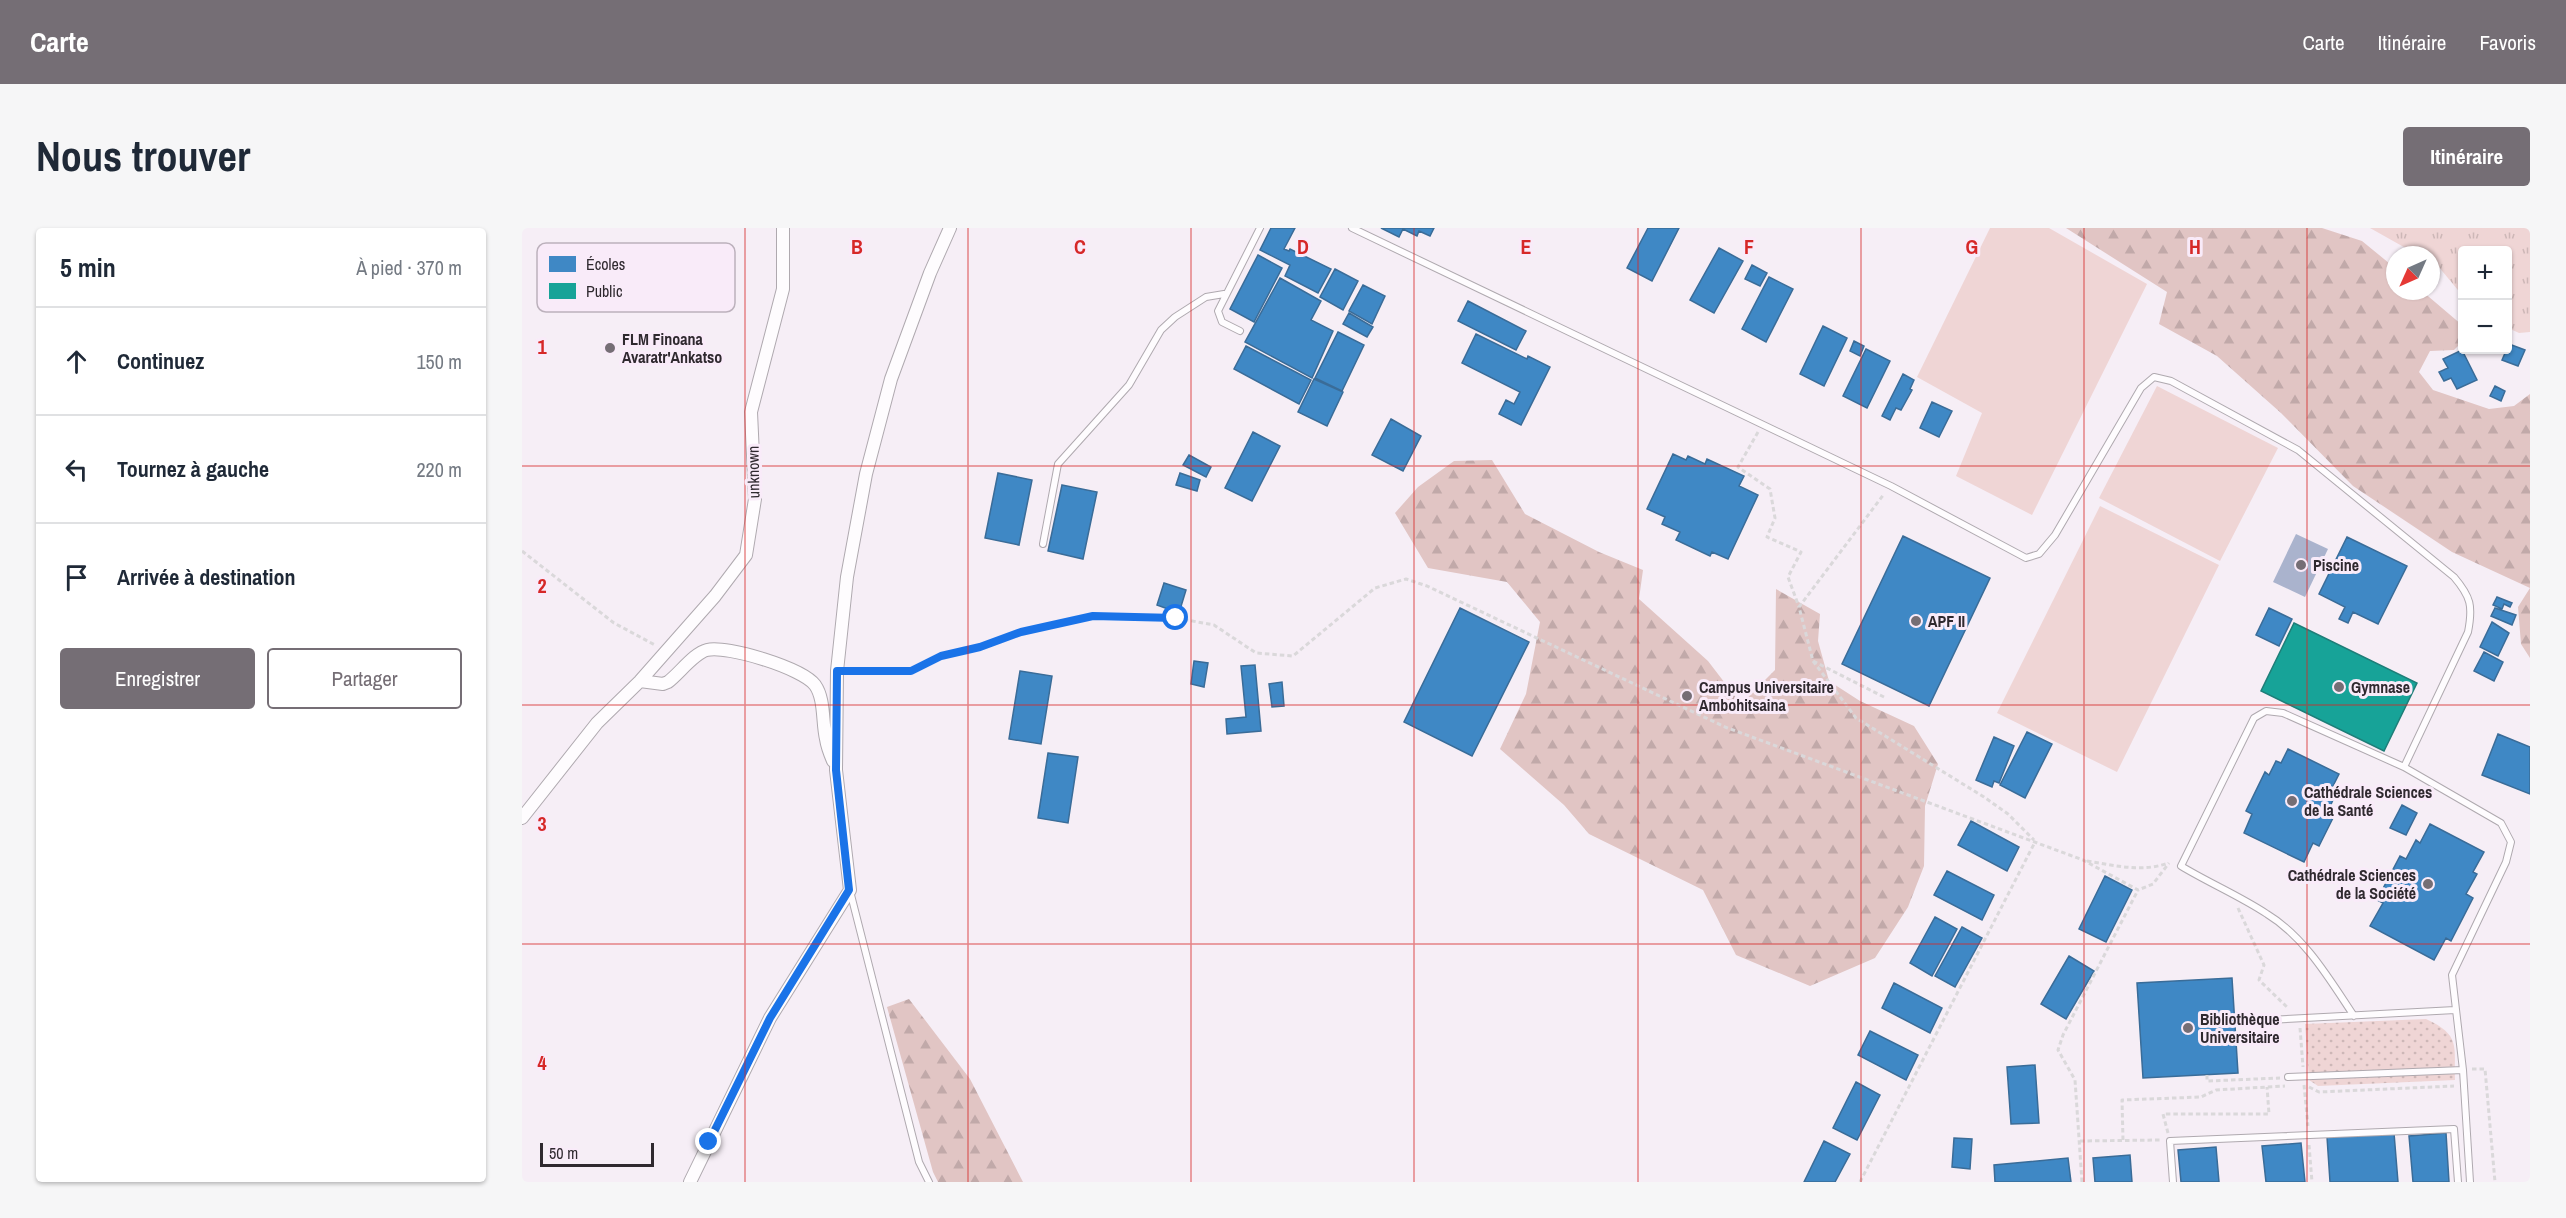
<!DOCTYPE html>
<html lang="fr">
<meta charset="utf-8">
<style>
:root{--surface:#fff;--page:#f6f6f7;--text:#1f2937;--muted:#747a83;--line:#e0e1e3;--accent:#756e75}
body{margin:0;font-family:"Archivo Narrow",sans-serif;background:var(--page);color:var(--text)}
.controls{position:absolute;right:18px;top:18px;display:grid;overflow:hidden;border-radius:6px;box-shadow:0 2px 4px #0004}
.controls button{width:54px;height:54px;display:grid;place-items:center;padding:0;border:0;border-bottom:2px solid var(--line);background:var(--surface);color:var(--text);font:30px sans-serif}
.compass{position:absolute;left:1864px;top:18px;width:54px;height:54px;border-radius:50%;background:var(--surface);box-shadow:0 2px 4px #0004;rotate:225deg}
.scale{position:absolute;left:18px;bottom:15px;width:114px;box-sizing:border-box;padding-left:6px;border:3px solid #2f292f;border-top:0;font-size:16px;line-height:21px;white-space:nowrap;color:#2f292f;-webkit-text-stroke:4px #f9ebf9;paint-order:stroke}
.stop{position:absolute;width:18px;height:18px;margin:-14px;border:4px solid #1a73e8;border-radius:50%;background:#fff}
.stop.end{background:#1a73e8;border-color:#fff;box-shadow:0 2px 6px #0008}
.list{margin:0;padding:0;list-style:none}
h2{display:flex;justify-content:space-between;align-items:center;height:78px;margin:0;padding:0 24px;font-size:26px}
h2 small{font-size:20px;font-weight:400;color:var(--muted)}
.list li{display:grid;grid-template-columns:39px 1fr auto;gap:18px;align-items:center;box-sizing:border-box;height:108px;padding:0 24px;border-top:2px solid var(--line)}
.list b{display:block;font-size:22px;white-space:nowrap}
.list em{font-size:20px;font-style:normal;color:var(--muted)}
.actions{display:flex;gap:12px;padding:18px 24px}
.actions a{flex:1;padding:14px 0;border:2px solid var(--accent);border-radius:6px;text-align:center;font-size:21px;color:var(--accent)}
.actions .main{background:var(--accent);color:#fff}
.icon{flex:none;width:33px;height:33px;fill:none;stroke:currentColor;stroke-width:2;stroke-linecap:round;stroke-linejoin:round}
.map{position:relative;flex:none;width:2008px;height:954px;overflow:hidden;border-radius:6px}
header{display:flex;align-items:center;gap:36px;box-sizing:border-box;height:84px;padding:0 30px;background:var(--accent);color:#fff}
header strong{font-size:28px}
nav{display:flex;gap:33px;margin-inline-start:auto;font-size:21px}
.intro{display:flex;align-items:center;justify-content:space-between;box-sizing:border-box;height:144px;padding:0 36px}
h1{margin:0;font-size:42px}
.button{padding:15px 27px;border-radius:6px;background:var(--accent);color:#fff;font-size:21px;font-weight:700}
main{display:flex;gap:36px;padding:0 36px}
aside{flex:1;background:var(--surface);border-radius:6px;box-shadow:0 2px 4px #0004}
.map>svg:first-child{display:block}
.grass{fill:url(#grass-tufts)}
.forest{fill:url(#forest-firs)}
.park{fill:url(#park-dots)}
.pitch{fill:#efd5d5}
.water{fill:#aab3cd}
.schools{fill:#3f88c5;stroke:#3a6c98;stroke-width:1.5}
.public{fill:#17a398;stroke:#1e7e78;stroke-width:1.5}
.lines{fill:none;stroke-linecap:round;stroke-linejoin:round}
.service-casing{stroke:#afa9af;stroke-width:8}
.minor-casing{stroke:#afa9af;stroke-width:14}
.path{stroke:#dad8da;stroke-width:3;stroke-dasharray:4.5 3;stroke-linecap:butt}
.service{stroke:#fefcfe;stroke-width:6}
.minor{stroke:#fefcfe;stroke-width:12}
.route{stroke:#1a73e8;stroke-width:8}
.grid{fill:none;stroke:#d62828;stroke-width:1.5;stroke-opacity:0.55}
.poi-dot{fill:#756e75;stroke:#f9ebf9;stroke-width:2}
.labels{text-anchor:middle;stroke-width:6;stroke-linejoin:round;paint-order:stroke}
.poi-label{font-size:16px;font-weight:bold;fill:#2f292f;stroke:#f9ebf9;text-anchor:start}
.street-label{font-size:16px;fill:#2f292f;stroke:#f9ebf9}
.key{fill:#f9ebf9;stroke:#bcb1bc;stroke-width:1.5}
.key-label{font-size:16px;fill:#2f292f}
.grid-label{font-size:20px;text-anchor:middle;font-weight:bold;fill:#d62828;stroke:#f9ebf9;stroke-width:6;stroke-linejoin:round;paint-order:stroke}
</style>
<header>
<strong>Carte</strong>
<nav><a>Carte</a><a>Itinéraire</a><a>Favoris</a></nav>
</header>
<div class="intro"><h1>Nous trouver</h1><a class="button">Itinéraire</a></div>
<main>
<aside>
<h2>5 min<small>À pied · 370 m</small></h2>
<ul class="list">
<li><svg class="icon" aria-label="ahead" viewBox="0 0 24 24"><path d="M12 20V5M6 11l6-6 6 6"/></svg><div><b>Continuez</b></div><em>150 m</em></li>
<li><svg class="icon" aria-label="left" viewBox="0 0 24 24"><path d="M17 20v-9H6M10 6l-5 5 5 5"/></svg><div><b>Tournez à gauche</b></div><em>220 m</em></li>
<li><svg class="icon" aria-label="arrive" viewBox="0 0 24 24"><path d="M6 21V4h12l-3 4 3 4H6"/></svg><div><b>Arrivée à destination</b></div></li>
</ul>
<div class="actions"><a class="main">Enregistrer</a><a>Partager</a></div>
</aside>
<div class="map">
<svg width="2008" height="954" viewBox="0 0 2008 954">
<defs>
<pattern id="grass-tufts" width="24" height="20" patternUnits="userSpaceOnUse" patternTransform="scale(1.5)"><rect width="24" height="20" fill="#efd5d5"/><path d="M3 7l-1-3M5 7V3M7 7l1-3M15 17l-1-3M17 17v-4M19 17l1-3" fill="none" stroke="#cdb7b7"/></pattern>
<pattern id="forest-firs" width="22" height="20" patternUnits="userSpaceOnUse" patternTransform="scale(1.5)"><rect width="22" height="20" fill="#e1c5c4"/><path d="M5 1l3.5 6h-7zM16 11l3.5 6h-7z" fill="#c1a9a9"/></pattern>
<pattern id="park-dots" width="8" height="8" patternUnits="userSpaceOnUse" patternTransform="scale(1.5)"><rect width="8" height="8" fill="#efd5d5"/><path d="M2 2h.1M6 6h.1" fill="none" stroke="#cdb7b7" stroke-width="1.8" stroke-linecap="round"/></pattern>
</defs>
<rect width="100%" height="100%" fill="#f6eef6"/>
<path class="grass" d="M1848,0H2008V104L1997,105L1986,100V22H1940V67L1916,38L1909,35V27H1896Z"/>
<path class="forest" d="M1544,0H1800L1840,13L1873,40V63H1900L1940,97V114L1932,122L1908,123L1897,144L1911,162L1967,181L1992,178L2008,166V430L1999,416L1996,379L2008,360L1930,324L1831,258L1759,185L1695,128L1637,96L1645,64Z
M970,232L1003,286L1077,324L1121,342L1117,371L1186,433L1219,476L1253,442L1254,361L1298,386L1296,413L1307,453L1338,473L1392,498L1416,536L1403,578L1402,638L1386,679L1353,730L1288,758L1214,727L1181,662L1067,606L1042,577L978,521L1004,466L1018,394L985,354L906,340L873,285L896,259L932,233Z
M387,771L448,851L501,954H416L411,944L365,779Z"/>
<path class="park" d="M1904,791C1939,807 1932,818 1933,852L1796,858L1787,852L1783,796Z"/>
<path class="pitch" d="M1468,0H1527L1625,56L1510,287L1434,248L1460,185L1395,149Z
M1635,158L1756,220L1698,333L1577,270Z
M1578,278L1697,337L1595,544L1475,485Z"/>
<path class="water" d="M1774,306L1806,321L1783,369L1751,354Z"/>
<path class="schools" d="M749,0H773L762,21L767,23L768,21L809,41L796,65L763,48L768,37L738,22Z
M859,0H912L908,8L897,3L895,8L881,1L877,9Z
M1126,0H1157L1130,53L1105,40Z
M1197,20L1221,33L1192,85L1168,72Z
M736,27L760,40L732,94L708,81Z
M1230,37L1245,45L1238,58L1223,51Z
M813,41L836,53L821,82L798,69Z
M1247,49L1271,61L1244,114L1220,101Z
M758,50L799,73L789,92L811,103L790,150L723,114Z
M841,57L863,68L850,96L827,83Z
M946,73L1004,103L994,122L936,93Z
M827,85L851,99L845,109L821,96Z
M1301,98L1325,110L1302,158L1278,146Z
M816,104L842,117L820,163L793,150Z
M954,106L1005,131L1006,128L1028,139L999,197L977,186L984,172L992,176L998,164L940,135Z
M1332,113L1342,118L1338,128L1328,123Z
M1987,116L2003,122L1996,138L1980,132Z
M724,118L789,152L777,176L712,141Z
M1344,121L1368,133L1345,180L1321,168Z
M1940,122L1955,152L1935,161L1929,150L1922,153L1917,144L1926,140L1921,131Z
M1381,146L1392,152L1388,161L1390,162L1379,182L1374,180L1368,192L1360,188Z
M792,151L821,164L805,198L776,184Z
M1973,158L1983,163L1979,173L1968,168Z
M1410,174L1430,183L1417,209L1398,200Z
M869,191L899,208L881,243L850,227Z
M731,204L758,218L730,273L703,260Z
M1151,226L1164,232L1166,228L1183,236L1185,231L1222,248L1217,258L1236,267L1206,331L1190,324L1188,328L1154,312L1158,304L1140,296L1143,289L1125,281Z
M667,227L689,239L684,249L661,237Z
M476,245L510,252L497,317L463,310Z
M658,245L678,252L675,263L654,257Z
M540,257L575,264L561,331L526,323Z
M1381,308L1468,350L1407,478L1320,436Z
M1825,309L1885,338L1856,396L1831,384L1826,395L1817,391L1823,379L1797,366Z
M642,355L664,362L657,385L635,377Z
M1975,369L1990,375L1988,379L1982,376L1980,381L1971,377Z
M938,380L1007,414L950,528L882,494Z
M1747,380L1770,391L1757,418L1734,407Z
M1973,380L1994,387L1990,397L1969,388Z
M1970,394L1987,405L1976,428L1958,419Z
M1962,424L1981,434L1972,453L1952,443Z
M672,433L686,435L682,459L669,456Z
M733,437L739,503L705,506L704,491L724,489L719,438Z
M498,443L530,448L519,516L487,511Z
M760,454L762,478L750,479L747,456Z
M1505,504L1530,516L1503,570L1478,557Z
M1976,506L2008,519V566L1960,547Z
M1472,509L1492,518L1477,555L1472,553L1470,559L1454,552Z
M1766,521L1817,546L1809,562L1814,565L1807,581L1814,584L1797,618L1791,615L1782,634L1722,605L1730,586L1724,583L1743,544L1747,547L1754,533L1759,535Z
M526,525L556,529L546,595L516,590Z
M1880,577L1895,585L1884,607L1868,600Z
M1449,593L1497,619L1485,643L1436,617Z
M1908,596L1962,624L1951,644L1955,646L1944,666L1951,670L1929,713L1924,710L1912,732L1848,698L1861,675L1855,672L1878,628L1884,631L1894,612L1898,615Z
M1425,643L1472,667L1460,692L1412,667Z
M1583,648L1610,662L1584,714L1557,701Z
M1413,689L1435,701L1410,748L1388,735Z
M1440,699L1460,710L1433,759L1413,748Z
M1547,728L1572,743L1544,791L1519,776Z
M1710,750L1716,845L1621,850L1615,755Z
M1372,755L1420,780L1408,805L1360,780Z
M1348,803L1396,827L1384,852L1336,827Z
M1513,837L1517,895L1489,896L1485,839Z
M1334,854L1358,867L1335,912L1311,900Z
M1872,905L1876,954H1808L1805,909Z
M1924,905L1927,954H1891L1887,908Z
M1432,910L1450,911L1448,941L1430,939Z
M1302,913L1328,926L1313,954H1282Z
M1779,915L1783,954H1744L1740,918Z
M1694,919L1697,954H1659L1656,922Z
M1608,927L1610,954H1573L1571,930Z
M1546,930L1549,954H1473L1472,937Z"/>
<path class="public" d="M1772,395L1895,455L1862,523L1739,463Z"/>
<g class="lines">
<g class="service-casing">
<path id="service" d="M830,0L1369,258L1504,330L1517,326L1533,307L1619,160L1632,149L1649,153L1776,222L1932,349C1949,369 1951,378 1946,404L1882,539
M718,103L700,94L696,83L738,0
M521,316L536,236L607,157L639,102L653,89L684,69L702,66
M328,663L397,934L407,954
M1832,788C1808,752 1783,709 1745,686C1718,668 1687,655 1659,638L1732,490L1744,483L1761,485L1882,539L1979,595L1989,614L1984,634L1930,747L1941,842L1948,954
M1746,792L1933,782
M1766,849L1941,842
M1651,954L1648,913L1932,901L1936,954"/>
</g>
<g class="minor-casing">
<path id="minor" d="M118,453L141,456L146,454C157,446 172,425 185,422C205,417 280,440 293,457C303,471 300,494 304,511C305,518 308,526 311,533
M0,590L75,495L118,453L193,368L224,327L233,271L229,184L261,61V0
M168,954L248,790L328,662L314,542L315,443L325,349L344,246L369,151L408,45L428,0"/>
</g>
<path class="path" d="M1236,204L1216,239L1248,261L1253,290L1245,309L1279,324L1266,349L1277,379
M0,323L92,395L133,417
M1291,433L1334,490L1462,569L1486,586L1512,612
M326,443H389L419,428L458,419L499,404L571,388L654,390L692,397L734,425L771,428L853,360L884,351L905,358L1203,499L1561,632L1616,662L1631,656L1647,635
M1362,469L1291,433L1277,379L1362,266
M1565,633C1592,637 1619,645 1646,635
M1716,680L1742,737L1737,752L1766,780
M1778,800L1781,839
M1950,841H1963L1973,954
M1685,847V853L1758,850
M1782,857L1786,898
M1787,859L1797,864L1932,858
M1646,905L1641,886H1747L1745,859
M1601,912L1600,872L1679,869L1694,862L1763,858
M1558,913L1638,912
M1787,917L1790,954
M1338,954L1513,614
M1560,954L1553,852L1536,822L1541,807L1616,662"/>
<use href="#service" class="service"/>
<use href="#minor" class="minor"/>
</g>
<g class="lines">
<path class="route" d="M187,914L248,790L327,662L314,542L315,443H389L419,428L458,419L499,404L571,388L654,390"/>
</g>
<path class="grid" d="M223,0V954M446,0V954M669,0V954M892,0V954M1116,0V954M1339,0V954M1562,0V954M1785,0V954M0,238H2008M0,477H2008M0,716H2008"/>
<g class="poi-dot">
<circle cx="88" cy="120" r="6"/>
<circle cx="1779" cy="337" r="6"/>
<circle cx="1394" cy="393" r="6"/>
<circle cx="1817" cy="459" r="6"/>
<circle cx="1165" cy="468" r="6"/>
<circle cx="1770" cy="573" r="6"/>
<circle cx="1906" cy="656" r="6"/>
<circle cx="1666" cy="800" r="6"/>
</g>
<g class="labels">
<g class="poi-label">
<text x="100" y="117">FLM Finoana<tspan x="100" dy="18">Avaratr'Ankatso</tspan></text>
<text x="1791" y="343">Piscine</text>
<text x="1406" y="399">APF II</text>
<text x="1177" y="465">Campus Universitaire<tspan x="1177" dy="18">Ambohitsaina</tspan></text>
<text x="1829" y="465">Gymnase</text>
<text x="1782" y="570">Cathédrale Sciences<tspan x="1782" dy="18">de la Santé</tspan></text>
<text x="1894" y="653" text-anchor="end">Cathédrale Sciences<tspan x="1894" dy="18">de la Société</tspan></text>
<text x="1678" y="797">Bibliothèque<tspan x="1678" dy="18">Universitaire</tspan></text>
</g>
<g class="street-label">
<text transform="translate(231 244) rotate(-91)" y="6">unknown</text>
</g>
</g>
<rect x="15" y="15" width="198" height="69" rx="9" class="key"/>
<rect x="27" y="28" width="27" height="16" fill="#3f88c5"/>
<rect x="27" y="55" width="27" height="16" fill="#17a398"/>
<g class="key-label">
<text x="64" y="42">Écoles</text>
<text x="64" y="69">Public</text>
</g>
<g class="grid-label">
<text x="335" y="26">B</text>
<text x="558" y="26">C</text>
<text x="781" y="26">D</text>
<text x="1004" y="26">E</text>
<text x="1227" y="26">F</text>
<text x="1450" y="26">G</text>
<text x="1673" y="26">H</text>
<text x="20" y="126">1</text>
<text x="20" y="365">2</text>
<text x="20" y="603">3</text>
<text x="20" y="842">4</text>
</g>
</svg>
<div class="controls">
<button>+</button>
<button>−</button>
</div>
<svg class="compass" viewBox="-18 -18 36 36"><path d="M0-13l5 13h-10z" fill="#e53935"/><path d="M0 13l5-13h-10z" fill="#747a83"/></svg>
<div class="scale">50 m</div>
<div class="stop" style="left:654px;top:390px"></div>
<div class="stop end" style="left:187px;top:914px"></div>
</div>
</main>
